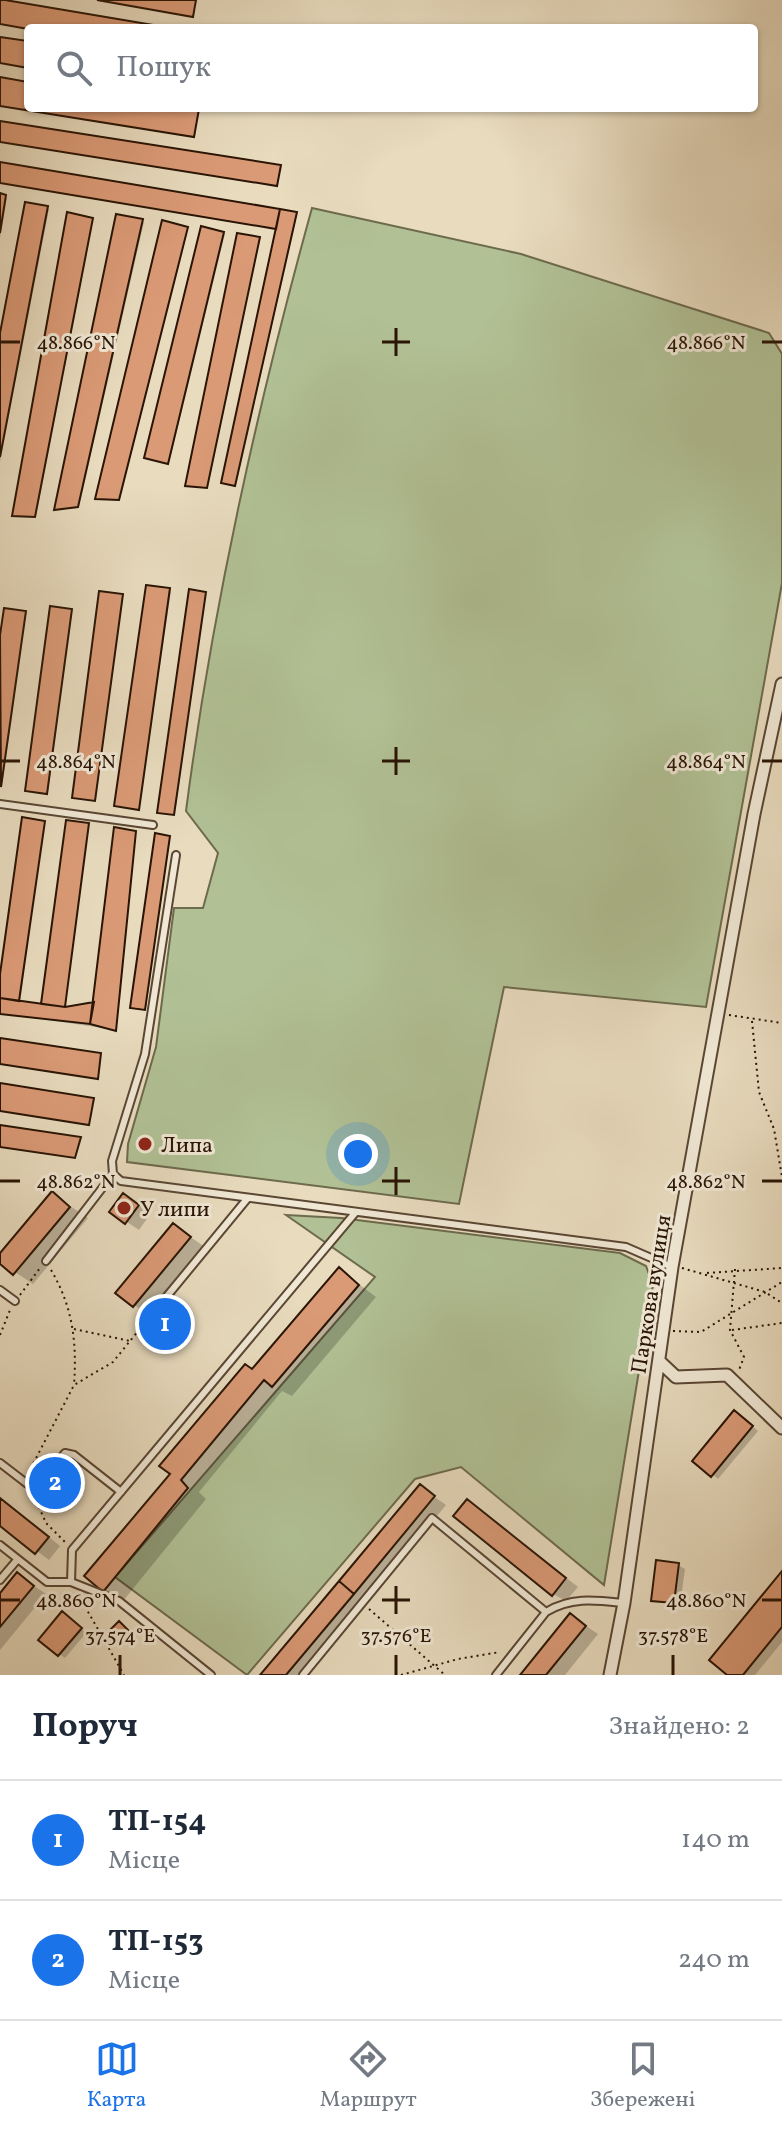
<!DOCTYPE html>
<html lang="uk">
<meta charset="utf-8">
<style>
:root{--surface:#fff;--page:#f6f6f7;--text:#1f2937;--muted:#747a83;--line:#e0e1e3;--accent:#1a73e8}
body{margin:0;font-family:Vollkorn,serif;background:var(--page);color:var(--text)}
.you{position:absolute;left:358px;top:1154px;width:28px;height:28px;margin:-20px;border:6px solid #fff;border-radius:50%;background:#1a73e8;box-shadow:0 0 0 12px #1a73e833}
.badge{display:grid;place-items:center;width:52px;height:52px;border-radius:50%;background:var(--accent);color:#fff;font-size:26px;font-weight:700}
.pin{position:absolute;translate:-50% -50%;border:4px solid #fff;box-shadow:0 2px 8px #0006}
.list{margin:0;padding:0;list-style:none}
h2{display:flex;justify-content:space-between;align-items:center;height:104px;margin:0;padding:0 32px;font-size:34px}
h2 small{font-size:26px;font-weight:400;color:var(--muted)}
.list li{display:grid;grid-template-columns:52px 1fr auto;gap:24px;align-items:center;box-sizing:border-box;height:120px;padding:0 32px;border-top:2px solid var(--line)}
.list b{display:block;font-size:30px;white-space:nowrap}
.list p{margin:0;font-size:26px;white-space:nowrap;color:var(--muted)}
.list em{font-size:26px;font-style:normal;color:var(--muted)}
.icon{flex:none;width:44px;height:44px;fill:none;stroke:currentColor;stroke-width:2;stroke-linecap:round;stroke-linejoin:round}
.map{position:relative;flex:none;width:782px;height:1675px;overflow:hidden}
.search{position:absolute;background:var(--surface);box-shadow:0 2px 6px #0004;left:24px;right:24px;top:24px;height:88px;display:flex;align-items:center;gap:20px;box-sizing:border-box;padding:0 28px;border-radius:8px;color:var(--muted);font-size:30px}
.sheet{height:344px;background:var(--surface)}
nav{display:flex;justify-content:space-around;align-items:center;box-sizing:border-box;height:112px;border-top:2px solid var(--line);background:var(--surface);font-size:22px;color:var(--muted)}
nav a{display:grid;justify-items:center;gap:4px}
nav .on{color:var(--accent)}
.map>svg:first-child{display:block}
.green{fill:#b1c195;stroke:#6d6a4d;stroke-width:2}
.shadow{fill:#0003}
.building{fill:#da9a76;stroke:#291405;stroke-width:2}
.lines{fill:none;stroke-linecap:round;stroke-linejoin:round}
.service-casing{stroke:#594633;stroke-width:10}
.minor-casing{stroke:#594633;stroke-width:15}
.path{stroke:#291405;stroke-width:2;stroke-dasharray:2 4;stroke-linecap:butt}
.service{stroke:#f0e8d5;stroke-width:6}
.minor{stroke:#f0e8d5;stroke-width:11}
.ticks{fill:none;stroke:#291405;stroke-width:3}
.poi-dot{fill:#8f2418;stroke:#f0e8d5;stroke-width:3}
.labels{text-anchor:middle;stroke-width:6;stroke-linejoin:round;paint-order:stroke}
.poi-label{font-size:22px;fill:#291405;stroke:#f0e8d5;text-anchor:start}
.street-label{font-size:22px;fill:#291405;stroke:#f0e8d5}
.ticks-label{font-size:20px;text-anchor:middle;fill:#291405;stroke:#f0e8d5;stroke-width:6;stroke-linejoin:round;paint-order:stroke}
</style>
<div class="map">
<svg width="782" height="1675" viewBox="0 0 782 1675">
<rect width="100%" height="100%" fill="#e8dbbe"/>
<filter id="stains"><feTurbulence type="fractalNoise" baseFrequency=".0025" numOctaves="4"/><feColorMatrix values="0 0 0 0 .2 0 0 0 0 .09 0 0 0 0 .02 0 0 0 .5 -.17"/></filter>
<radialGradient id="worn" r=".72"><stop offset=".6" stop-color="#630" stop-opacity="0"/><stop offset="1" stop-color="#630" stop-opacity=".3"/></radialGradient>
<path class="green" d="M312,208L521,254L769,333L782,354V583L706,1007L504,987L459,1204L127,1162L128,1144L156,1047L174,908H203L218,853L186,811C212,610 258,403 312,208Z
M286,1215L341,1218L620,1253L646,1266L653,1285L604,1585L461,1467L415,1479L247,1675L115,1577L375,1277Z"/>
<path class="shadow" d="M0,79L28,84V108L198,111L195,136L0,105Z
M0,164L297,215L236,485L225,483L279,229L0,182Z
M0,195L7,198L0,238Z
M26,205L49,209L0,462V344Z
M69,215L93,220L36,517L15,516Z
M118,216L144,222L79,507L57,510Z
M187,228L120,500L98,498Z
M202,228L225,234L169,463L146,457Z
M259,239L208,487L188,485Z
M148,587L171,591L139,809L118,806Z
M205,594L175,815L160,812Z
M122,596L96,800L75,797Z
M6,610L26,614L2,786L0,650Z
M72,610L48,793L28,791Z
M44,822L20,1003L43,1006L88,825L65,1009L95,1003L136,834L116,1030L0,1013V989Z
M170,838L146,1009L133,1007Z
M52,1194L88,1218L33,1284L0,1262V1256Z
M136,1203L151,1213L139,1230L112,1212Z
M173,1225L208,1249L153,1316L134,1305Z
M340,1270L376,1297L292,1396L282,1391L199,1492L206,1499L123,1601L104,1590L173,1473Z
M166,1317L176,1324L168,1335L158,1328Z
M740,1416L758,1431L718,1479L695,1461Z
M60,1477L67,1483L58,1494L55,1491Z
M420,1487L446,1505L305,1675H263Z
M0,1497L60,1546L49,1560L0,1523Z
M468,1501L578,1587L566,1601L553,1594Z
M678,1565L685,1569L680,1606L653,1599Z
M782,1574V1642L755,1675H730Z
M18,1575L46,1594L0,1650V1596Z
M571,1616L598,1634L565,1675H523Z
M69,1617L86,1633L65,1658L59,1654Z"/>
<path class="building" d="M0,0H5L171,28L28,29L0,24Z
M97,0H196L193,17Z
M0,37L28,41V68L0,63Z
M0,77L28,82V108L199,109L194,137L0,106Z
M0,121L281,165L277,186L0,142Z
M0,162L280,209L276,229L0,183Z
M0,193L6,195L0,233Z
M25,202L48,206L0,457V333Z
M280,209L297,212L235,486L221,483Z
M67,212L93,218L35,517L12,516Z
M116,214L143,219L78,507L54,510Z
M162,220L188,227L119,500L95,499Z
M201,226L224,232L168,464L144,458Z
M237,233L260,237L207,488L185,486Z
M146,585L170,588L139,810L114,806Z
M189,589L206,592L174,815L157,813Z
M99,591L123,594L95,801L72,798Z
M50,606L72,609L47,794L25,791Z
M4,608L26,611L1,787L0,635Z
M22,817L45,821L19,1001L0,998V974Z
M66,820L89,823L65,1007L41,1004Z
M114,827L136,831L116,1031L90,1024Z
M155,833L170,836L145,1010L130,1008Z
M0,998L65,1007L94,1002L90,1024L0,1014Z
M0,1038L101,1053L98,1079L0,1064Z
M0,1083L94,1098L89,1125L0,1111Z
M0,1125L81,1137L75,1158L0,1147Z
M52,1191L70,1207L13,1275L0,1264V1253Z
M123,1193L139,1205L125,1224L109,1212Z
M173,1223L191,1237L133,1307L115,1293Z
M339,1267L359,1285L272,1387L264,1380L181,1480L188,1488L103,1592L84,1576L170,1474L159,1466L245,1364L252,1369Z
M166,1314L174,1320L163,1334L155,1328Z
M734,1410L753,1426L711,1477L692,1461Z
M56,1472L65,1480L54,1493L45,1486Z
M420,1484L435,1496L354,1594L339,1581Z
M0,1498L49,1537L35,1554L0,1526Z
M467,1499L566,1578L552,1596L453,1516Z
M656,1560L679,1563L674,1603L651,1601Z
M782,1571V1627L743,1675H727L709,1660Z
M17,1572L34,1586L0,1627V1593Z
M339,1581L354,1594L286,1675H260Z
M62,1611L82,1628L58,1656L38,1640Z
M570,1613L586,1626L546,1675H520Z
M119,1621L128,1630L119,1639L110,1630Z"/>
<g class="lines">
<g class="service-casing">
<path id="service" d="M0,804L153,825
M113,1174L121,1181L626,1247L672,1267
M46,1261L113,1174L112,1161L145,1054L176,855
M0,1290L15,1301
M149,1318L247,1199
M0,1463L30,1486H38L65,1453L74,1455L121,1492
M0,1545L47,1582H71L119,1601L211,1675
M0,1580L17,1560
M71,1582L72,1550L355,1213
M546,1612C571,1597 594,1600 623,1603
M303,1675L432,1518L546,1612L496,1675"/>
</g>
<g class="minor-casing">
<path id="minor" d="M659,1361L676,1377L727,1375L782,1428
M610,1675L624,1603L672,1267L754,814L782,684"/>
</g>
<path class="path" d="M729,1015L782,1023
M752,1021L759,1092L774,1129L782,1177
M682,1268L765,1292L782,1303
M735,1269L730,1330L744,1357L739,1370
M51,1270C73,1307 77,1343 74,1385
M707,1273L782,1268
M20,1295L40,1268
M74,1329L130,1341
M732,1330L782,1323
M673,1331L701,1332L782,1282
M0,1335L10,1310
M31,1475L33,1464L74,1385L113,1362L143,1325
M34,1496L46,1523L66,1543
M79,1596L124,1675
M369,1609L445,1675
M401,1675L458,1659L500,1652"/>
<use href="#service" class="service"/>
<use href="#minor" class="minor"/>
</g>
<path class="ticks" d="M396,328V356M0,342H20M382,342H410M762,342H782M396,747V775M0,761H20M382,761H410M762,761H782M396,1167V1195M0,1181H20M382,1181H410M762,1181H782M396,1586V1614M0,1600H20M382,1600H410M762,1600H782M120,1655V1675M396,1655V1675M673,1655V1675"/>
<g class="poi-dot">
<circle cx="145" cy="1144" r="8"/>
<circle cx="124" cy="1208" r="8"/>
</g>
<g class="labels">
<g class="poi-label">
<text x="161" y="1152">Липа</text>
<text x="140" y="1216">У липи</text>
</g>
<g class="street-label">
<text transform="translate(650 1294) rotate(-81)" y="8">Паркова вулиця</text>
</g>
</g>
<g class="ticks-label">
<text x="76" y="349">48.866°N</text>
<text x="706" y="349">48.866°N</text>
<text x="76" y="768">48.864°N</text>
<text x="706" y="768">48.864°N</text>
<text x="76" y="1188">48.862°N</text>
<text x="706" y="1188">48.862°N</text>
<text x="76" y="1607">48.860°N</text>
<text x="706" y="1607">48.860°N</text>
<text x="120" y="1642">37.574°E</text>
<text x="396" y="1642">37.576°E</text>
<text x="673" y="1642">37.578°E</text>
</g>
<rect width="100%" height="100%" filter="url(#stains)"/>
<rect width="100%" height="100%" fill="url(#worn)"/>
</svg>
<div class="you"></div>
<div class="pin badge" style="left:165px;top:1324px">1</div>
<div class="pin badge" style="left:55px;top:1483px">2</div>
<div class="search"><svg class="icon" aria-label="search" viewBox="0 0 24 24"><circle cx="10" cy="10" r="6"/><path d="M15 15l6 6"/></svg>Пошук</div>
</div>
<section class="sheet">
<h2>Поруч<small>Знайдено: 2</small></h2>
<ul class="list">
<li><span class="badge">1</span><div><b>ТП-154</b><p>Місце</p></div><em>140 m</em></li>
<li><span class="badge">2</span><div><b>ТП-153</b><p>Місце</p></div><em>240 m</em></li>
</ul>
</section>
<nav>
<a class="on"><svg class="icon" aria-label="map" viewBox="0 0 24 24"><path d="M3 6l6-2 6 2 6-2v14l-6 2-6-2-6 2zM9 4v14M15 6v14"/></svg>Карта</a>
<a><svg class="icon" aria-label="directions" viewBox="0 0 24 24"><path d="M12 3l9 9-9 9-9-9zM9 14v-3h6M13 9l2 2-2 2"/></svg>Маршрут</a>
<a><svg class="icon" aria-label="saved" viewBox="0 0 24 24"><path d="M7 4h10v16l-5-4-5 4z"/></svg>Збережені</a>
</nav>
